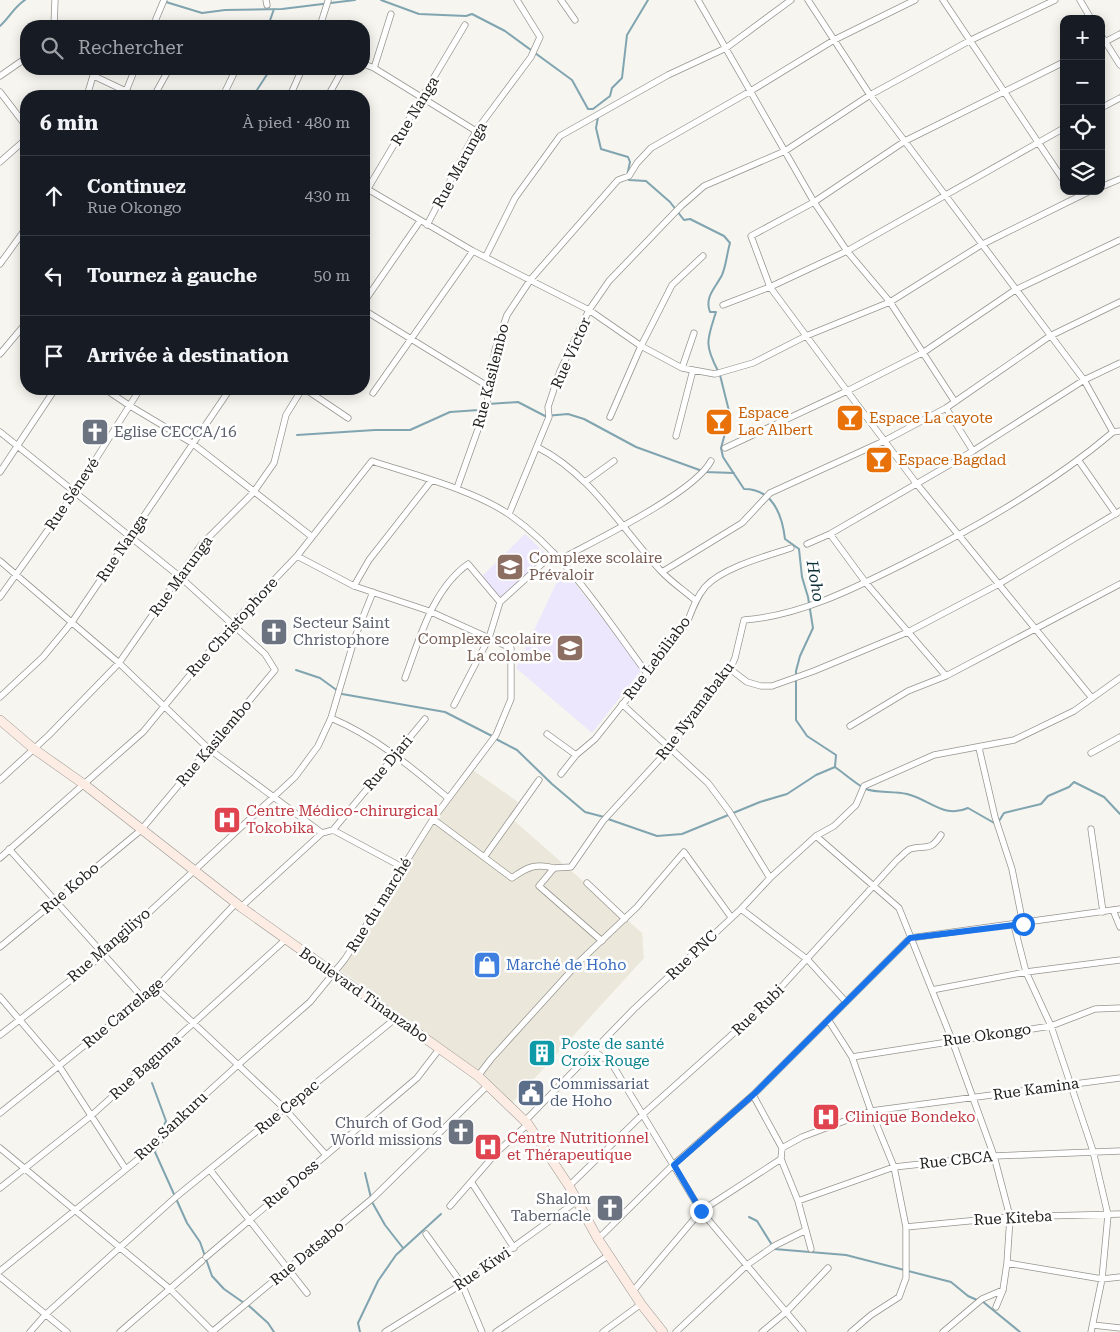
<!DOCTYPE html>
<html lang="fr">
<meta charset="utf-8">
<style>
:root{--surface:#171b24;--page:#242831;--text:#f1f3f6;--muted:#9ea1a6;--line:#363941}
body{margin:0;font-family:"Roboto Serif",serif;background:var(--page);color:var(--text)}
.controls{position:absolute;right:15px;top:15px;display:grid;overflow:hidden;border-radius:10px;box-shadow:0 2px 12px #0003}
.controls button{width:45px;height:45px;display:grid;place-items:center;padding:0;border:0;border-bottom:1px solid var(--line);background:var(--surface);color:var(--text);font:25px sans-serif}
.stop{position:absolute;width:15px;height:15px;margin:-11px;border:4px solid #1a73e8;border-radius:50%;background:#fff}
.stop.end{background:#1a73e8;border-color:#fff;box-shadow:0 1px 5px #0008}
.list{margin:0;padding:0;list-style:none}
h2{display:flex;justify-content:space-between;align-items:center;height:65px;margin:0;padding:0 20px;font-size:21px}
h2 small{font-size:16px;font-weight:400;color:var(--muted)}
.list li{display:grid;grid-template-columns:32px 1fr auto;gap:15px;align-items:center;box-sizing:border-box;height:80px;padding:0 20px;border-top:1px solid var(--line)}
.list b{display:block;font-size:19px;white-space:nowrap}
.list p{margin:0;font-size:16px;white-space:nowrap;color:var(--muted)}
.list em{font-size:16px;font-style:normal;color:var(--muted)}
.icon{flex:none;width:28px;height:28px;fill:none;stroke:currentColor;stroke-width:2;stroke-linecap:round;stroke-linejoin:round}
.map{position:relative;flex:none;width:1120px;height:1332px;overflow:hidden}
.search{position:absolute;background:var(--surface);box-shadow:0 2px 12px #0003;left:20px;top:20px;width:350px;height:55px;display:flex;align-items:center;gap:12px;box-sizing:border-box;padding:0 18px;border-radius:20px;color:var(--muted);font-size:19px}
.panel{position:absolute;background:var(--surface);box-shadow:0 2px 12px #0003;left:20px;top:90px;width:350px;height:305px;border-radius:20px}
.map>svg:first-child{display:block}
.built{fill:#ebe8db}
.education{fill:#ece7fd}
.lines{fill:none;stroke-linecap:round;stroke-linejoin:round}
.stream{stroke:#80a4b0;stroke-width:2}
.street-casing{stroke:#979590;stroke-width:7}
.secondary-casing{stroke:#979590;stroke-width:10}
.street{stroke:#fff;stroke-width:5.5}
.secondary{stroke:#fcece4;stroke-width:9}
.route{stroke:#1a73e8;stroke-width:6}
.labels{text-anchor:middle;stroke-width:5;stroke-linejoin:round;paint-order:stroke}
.street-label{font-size:15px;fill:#222220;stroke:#fff}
.food-label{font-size:15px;fill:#c56008;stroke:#fff;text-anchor:start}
.worship-label{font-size:15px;fill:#5b616d;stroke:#fff;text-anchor:start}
.education-label{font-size:15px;fill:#785e54;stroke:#fff;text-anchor:start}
.health-label{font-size:15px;fill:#be3a42;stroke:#fff;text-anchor:start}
.shop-label{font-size:15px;fill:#366cbe;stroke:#fff;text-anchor:start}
.culture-label{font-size:15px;fill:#0d838f;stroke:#fff;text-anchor:start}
.service-label{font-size:15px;fill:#4e5e75;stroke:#fff;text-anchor:start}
.water-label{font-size:16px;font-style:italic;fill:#0b2f39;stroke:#fff}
</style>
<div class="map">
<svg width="1120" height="1332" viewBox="0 0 1120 1332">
<rect width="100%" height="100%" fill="#f6f5ef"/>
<path class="built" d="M470,768L518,802L510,817L642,933L644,958L512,1103L424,1031L340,970Z"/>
<path class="education" d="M525,534L547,555L500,599L480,578Z
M566,572L642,669L592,733L516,668L556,584Z"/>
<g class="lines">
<path class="stream" d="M381,0L419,14L466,16L472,14L505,31L572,80L588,109H593
M166,2L202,13L225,10L282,9L355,0
M0,26C10,17 14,7 25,0
M268,26L274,9
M253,96L268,73L267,69
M593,109L610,96L612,88L622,78L627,35L648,0
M598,117L596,128L601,149L628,157L630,162L627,176L629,180L646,181L670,202L684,220L690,219L724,236L730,243C727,253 726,266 722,275C716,287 704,297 710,312H716C707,340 704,344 718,371
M720,375L730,415L721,448L723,457L744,489C773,489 782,514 785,539L799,549L802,577L808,597L813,628L800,656L796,671V720L807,736L836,755L835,767
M488,404L518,402L545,416L568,414L584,419L636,447L705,472L734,473
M297,435L375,430H410L450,412L479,410L484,406
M296,670L320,678L342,694L445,712L492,736
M496,739L517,750L552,784L585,812L604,817
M835,767C841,771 860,787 866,789C875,793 894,791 907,794C929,799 944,819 968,808L996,824
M608,819L657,836L682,834L760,802L787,794L816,775L835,767
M999,821L1004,813L1041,804L1048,796L1069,787L1074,782L1104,797L1120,814
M152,1083L166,1121L159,1137
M156,1148L155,1152L187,1223L200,1242L212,1276L224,1289L244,1303
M365,1173L371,1198
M372,1202L385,1225L403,1248
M749,1217L757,1221L772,1245
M774,1249L846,1255L951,1282L968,1296L977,1300
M982,1301L1020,1332
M248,1305L268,1323L274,1332
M360,1332L358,1323L378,1281L396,1255L441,1214"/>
<g class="street-casing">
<path id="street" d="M266,0L267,5
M561,0L575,20
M698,0L814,202L847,251L890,302L955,402
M808,0L870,95L1084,380L1113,432
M943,0L1064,181
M1080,0L1091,19
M54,26L55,0
M153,26L164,0
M320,26L328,1
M1101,35L1120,65
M1101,44L1120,34
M1064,62L905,141L814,202L751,236L770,287L847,391L916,483L1092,698
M364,64L374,68L476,131
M374,68L391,14
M0,76L26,58
M94,76L136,96
M0,92L26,126
M87,96L95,69
M124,96L135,69
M154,96L169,69
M223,96L236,69
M290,96L302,69
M328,96L343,69
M1101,108L1120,98
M0,162L26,139
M364,187L473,251L589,310L641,346L682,368L715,374L753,363L806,336L890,302L981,245L1090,191
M1101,187L1120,179
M364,195L465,25
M427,225L476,131L531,57L540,37L517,0
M486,256L515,198L560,136L668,75L726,48L791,0
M0,264L26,228
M364,302L420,221
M723,305L770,287L847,251L1064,128
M364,310L489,387
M0,354L26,323
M682,368L694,333
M105,389L130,406L192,443L311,536
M305,389L348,418
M373,393L473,251
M946,408L973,451
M610,417L641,346L672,285L703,256
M0,432L179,576L265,654L275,670L141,830L0,947
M676,436L693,370
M537,447C591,474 621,528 661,571C671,582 685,591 696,601
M725,448L847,391L924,352L1015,290L1120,240
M1079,461L1116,514
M0,472L55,389
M585,482L614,461
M457,488L487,404L495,350L507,315L531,279L618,180L629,176L637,163L651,148L749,92L834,40L915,0
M509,514L549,417L548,407L560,371L589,310L609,281L681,206L704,186L785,151L870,95L969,41L1055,0
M830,534L866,583L946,676
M807,544L830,534L973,451L1084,380L1120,363
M561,559C596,540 694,493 711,461
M0,561L119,663L209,749L322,833
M662,572L742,523L770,493L884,441L946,408L1050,336L1120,302
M354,586L369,560L431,481
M0,597L75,492L140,389
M730,669L747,682L761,686H772L814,671L908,632L999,584L1120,511
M405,678C420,638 432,590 468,564L500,602
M0,697L43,657L72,622L230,389
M622,704L708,783L729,811L770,878
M454,705L489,638L500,602L554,553
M331,718C376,737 411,767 448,798
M850,726L908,691L946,676L1120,584
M547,734L576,755
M979,748L995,817L1012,869L1023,924
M1091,753L1120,737
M561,774L576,755L595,739L687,623C692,610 696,598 705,587C722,568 766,556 791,548
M0,780L49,735L119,663L201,545L253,493L274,463L286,415L302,389
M433,819L512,878C527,867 536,863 554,868
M1091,829L1103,912
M333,830L402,867
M816,836L899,908L952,1040L994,1156L1010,1217L1007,1263L1003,1290L996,1307
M9,849L142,997
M485,856L539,780
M0,858L143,732L232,624L297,556L372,461C414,475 474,490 510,515C567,555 605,617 646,672
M587,883L625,919
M241,907L322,833L333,830L425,719
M741,909L808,960L846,1002
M1113,910L1120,927
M1014,925L1026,972L1051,1026L1093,1151L1108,1215L1102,1279L1091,1332
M602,941L539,886L554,868L571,867L603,821L670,748L730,669L735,658L744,620C800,616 855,588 905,563C977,527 1051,485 1113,432L1120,431
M156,988L285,1109L326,1155
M932,990L1026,972L1120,960
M0,997L59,1066L125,1168
M829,1021L852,1057L871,1111L894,1167L906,1227V1278L899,1297L871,1315L851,1332
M0,1035L103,955L295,777L318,746L331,718L355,637L373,592
M594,1051L612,1064L701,1211L803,1332
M852,1057L1051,1026L1095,1009L1120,1008
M478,1076L491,1059L580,961L637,907L684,852L731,917
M753,1095L782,1148
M0,1113L156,988L236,903
M525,1121L634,1009L741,909L770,878L816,836L834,826L856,805L864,786L934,755L1014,740L1074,711L1120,678
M0,1148L170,1289L213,1332
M781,1159L798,1201L811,1249
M210,1170L307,1293
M472,1183L514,1248
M569,1186L642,1115L764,1006L897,860C901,857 906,851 910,849C926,844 929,853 941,835
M0,1188L92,1115L285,940
M798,1201L894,1167L994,1156L1120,1151
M450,1206L497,1152L528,1124
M906,1227L1010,1217L1120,1214
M426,1234L462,1284L482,1332
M598,1239L673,1165L753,1095L910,938L1120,909
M206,1257L417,1078L440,1048
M1007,1263L1102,1279L1120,1277
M0,1271L157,1144L175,1122L239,1064L310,1002L345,959L433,819L496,735L511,699V648L429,611L354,586L297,556
M0,1277L67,1332
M633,1291L701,1211L781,1159L782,1148L802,1137L871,1111L1120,1078
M1093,1325L1120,1328
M30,1332L45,1315L177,1196L396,1018
M120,1332L202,1261
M212,1332L373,1198L487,1086
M385,1332L462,1284L577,1201
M496,1332L609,1255
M603,1332L641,1304
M676,1332L747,1265L774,1246L806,1230
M762,1332L786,1312L828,1268
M943,1332L982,1299L1003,1290"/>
</g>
<g class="secondary-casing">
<path id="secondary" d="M0,720L34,749L85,785L241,907L478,1076L528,1124L569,1186L598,1239L641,1304L663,1332"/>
</g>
<use href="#street" class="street"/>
<use href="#secondary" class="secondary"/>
</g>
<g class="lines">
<path class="route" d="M701,1211L674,1165L753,1095L910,938L1023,924"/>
</g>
<defs>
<g id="bar-square" transform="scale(1.4375)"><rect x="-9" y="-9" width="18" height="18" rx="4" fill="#e8710a" stroke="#fff"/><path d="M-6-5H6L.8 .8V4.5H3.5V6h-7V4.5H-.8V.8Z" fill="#fff"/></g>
<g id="church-square" transform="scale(1.4375)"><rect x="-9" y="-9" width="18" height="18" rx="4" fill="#6b7280" stroke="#fff"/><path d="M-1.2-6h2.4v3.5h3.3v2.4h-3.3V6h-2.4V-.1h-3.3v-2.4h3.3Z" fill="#fff"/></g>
<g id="school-square" transform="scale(1.4375)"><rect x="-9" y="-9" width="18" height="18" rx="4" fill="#8d6e63" stroke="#fff"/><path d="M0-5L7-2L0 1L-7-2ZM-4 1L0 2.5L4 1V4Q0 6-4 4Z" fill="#fff"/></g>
<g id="hospital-square" transform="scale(1.4375)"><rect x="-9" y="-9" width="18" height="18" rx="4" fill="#e0444e" stroke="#fff"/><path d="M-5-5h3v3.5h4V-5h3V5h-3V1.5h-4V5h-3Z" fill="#fff"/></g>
<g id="shop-square" transform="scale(1.4375)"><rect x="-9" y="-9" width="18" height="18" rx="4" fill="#3f7fe0" stroke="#fff"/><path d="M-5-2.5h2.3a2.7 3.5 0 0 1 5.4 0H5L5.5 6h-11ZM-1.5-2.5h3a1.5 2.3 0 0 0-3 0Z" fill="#fff"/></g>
<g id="building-square" transform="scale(1.4375)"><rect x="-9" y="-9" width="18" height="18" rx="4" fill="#0f9aa8" stroke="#fff"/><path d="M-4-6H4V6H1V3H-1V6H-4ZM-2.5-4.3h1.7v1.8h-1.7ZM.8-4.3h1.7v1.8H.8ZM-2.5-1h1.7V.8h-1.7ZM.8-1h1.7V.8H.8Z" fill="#fff"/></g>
<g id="civic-square" transform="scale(1.4375)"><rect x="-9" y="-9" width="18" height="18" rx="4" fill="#5c6f8a" stroke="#fff"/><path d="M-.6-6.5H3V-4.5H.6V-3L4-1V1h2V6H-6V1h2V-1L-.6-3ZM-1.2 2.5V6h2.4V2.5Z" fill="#fff"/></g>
</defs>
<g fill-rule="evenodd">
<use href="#bar-square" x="850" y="418"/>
<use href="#bar-square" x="719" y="422"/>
<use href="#church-square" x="95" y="432"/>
<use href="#bar-square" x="879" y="460"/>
<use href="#school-square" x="510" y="567"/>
<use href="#church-square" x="274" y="632"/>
<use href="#school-square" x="570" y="648"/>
<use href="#hospital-square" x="227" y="820"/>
<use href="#shop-square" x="487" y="965"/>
<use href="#building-square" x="542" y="1053"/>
<use href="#civic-square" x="531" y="1093"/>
<use href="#hospital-square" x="826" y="1117"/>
<use href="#church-square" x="461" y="1132"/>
<use href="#hospital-square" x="488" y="1147"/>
<use href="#church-square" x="610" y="1208"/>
</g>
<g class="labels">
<g class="street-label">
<text transform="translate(415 111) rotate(-59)" y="5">Rue Nanga</text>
<text transform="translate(460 165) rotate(-61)" y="5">Rue Marunga</text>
<text transform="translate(571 353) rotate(-66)" y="5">Rue Victor</text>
<text transform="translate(491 376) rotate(-76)" y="5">Rue Kasilembo</text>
<text transform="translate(72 494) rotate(-56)" y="5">Rue Sénevé</text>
<text transform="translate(122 548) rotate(-56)" y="5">Rue Nanga</text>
<text transform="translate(181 576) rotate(-54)" y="5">Rue Marunga</text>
<text transform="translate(232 627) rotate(-48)" y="5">Rue Christophore</text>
<text transform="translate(657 658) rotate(-53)" y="5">Rue Lebiliabo</text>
<text transform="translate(695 711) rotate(-53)" y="5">Rue Nyamabaku</text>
<text transform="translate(214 743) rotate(-50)" y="5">Rue Kasilembo</text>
<text transform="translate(388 763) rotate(-50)" y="5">Rue Djari</text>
<text transform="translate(70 888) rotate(-40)" y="5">Rue Kobo</text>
<text transform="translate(379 905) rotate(-58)" y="5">Rue du marché</text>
<text transform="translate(109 945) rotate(-41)" y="5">Rue Mangiliyo</text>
<text transform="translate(692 955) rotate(-44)" y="5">Rue PNC</text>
<text transform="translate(364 995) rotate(35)" y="5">Boulevard Tinanzabo</text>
<text transform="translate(758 1010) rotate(-44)" y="5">Rue Rubi</text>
<text transform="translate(123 1013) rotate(-40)" y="5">Rue Carrelage</text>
<text transform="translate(987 1035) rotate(-8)" y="5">Rue Okongo</text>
<text transform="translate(145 1067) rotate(-42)" y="5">Rue Baguma</text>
<text transform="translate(1036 1089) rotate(-8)" y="5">Rue Kamina</text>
<text transform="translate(287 1107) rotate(-39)" y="5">Rue Cepac</text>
<text transform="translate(171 1126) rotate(-43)" y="5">Rue Sankuru</text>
<text transform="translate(956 1160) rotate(-6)" y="5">Rue CBCA</text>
<text transform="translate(291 1184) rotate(-40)" y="5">Rue Doss</text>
<text transform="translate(1013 1218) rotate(-3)" y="5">Rue Kiteba</text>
<text transform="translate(307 1253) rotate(-40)" y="5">Rue Datsabo</text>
<text transform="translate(482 1269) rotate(-34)" y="5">Rue Kiwi</text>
</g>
<g class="food-label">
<text x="738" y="418">Espace<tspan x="738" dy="17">Lac Albert</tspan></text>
<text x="869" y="423">Espace La cayote</text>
<text x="898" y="465">Espace Bagdad</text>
</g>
<g class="worship-label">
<text x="114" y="437">Eglise CECCA/16</text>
<text x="293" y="628">Secteur Saint<tspan x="293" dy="17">Christophore</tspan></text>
<text x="442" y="1128" text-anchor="end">Church of God<tspan x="442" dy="17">World missions</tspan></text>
<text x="591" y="1204" text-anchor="end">Shalom<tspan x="591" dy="17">Tabernacle</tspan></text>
</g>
<g class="education-label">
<text x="529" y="563">Complexe scolaire<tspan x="529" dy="17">Prévaloir</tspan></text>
<text x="551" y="644" text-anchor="end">Complexe scolaire<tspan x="551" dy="17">La colombe</tspan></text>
</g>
<g class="health-label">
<text x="246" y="816">Centre Médico-chirurgical<tspan x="246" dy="17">Tokobika</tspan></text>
<text x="845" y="1122">Clinique Bondeko</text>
<text x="507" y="1143">Centre Nutritionnel<tspan x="507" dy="17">et Thérapeutique</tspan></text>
</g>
<g class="shop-label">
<text x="506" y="970">Marché de Hoho</text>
</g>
<g class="culture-label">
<text x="561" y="1049">Poste de santé<tspan x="561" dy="17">Croix Rouge</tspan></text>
</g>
<g class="service-label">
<text x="550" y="1089">Commissariat<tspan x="550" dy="17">de Hoho</tspan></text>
</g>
<g class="water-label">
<text transform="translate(816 581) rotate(80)" y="6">Hoho</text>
</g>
</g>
</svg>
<div class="controls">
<button>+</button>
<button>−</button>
<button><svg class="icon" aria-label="locate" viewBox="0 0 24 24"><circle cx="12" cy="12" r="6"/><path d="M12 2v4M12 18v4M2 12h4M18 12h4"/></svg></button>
<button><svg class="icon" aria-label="layers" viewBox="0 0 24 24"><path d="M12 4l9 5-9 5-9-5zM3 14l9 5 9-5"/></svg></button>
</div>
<div class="stop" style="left:1023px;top:924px"></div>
<div class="stop end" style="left:701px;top:1211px"></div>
<div class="search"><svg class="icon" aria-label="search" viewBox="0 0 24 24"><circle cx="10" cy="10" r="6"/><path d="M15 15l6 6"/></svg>Rechercher</div>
<section class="panel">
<h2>6 min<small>À pied · 480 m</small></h2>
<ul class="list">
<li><svg class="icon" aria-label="ahead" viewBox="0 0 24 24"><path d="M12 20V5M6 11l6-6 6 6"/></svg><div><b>Continuez</b><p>Rue Okongo</p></div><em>430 m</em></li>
<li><svg class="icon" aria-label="left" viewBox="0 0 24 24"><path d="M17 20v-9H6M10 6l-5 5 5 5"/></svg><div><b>Tournez à gauche</b></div><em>50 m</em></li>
<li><svg class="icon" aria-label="arrive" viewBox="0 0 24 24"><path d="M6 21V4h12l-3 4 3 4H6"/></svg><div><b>Arrivée à destination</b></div></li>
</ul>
</section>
</div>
